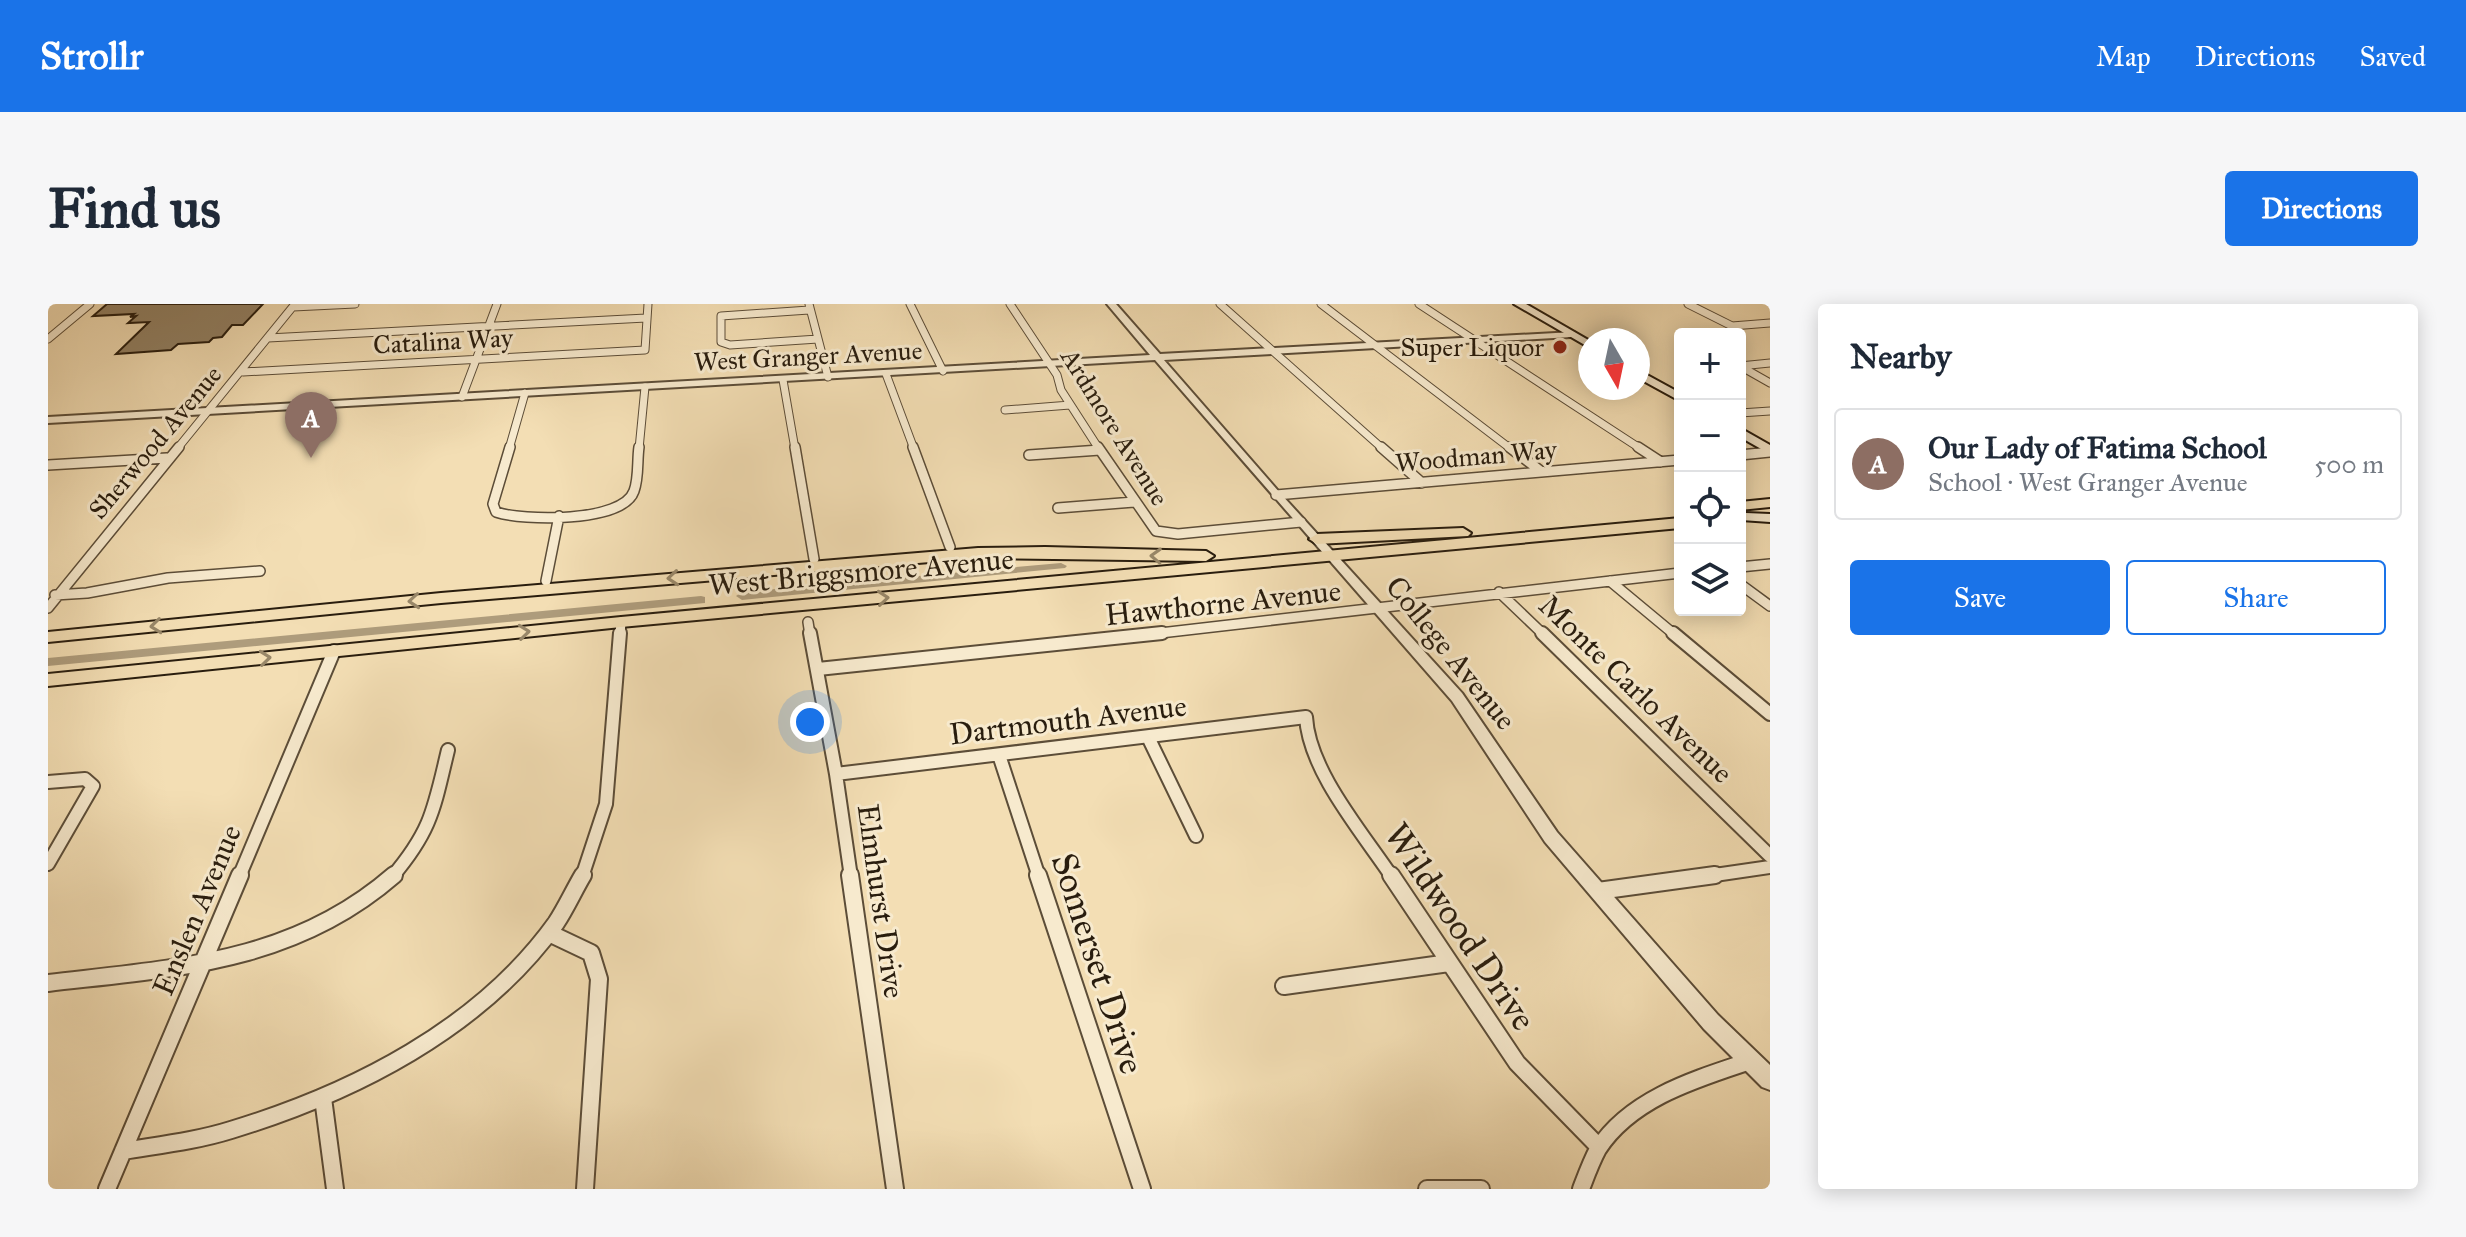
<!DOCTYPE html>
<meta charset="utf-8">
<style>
:root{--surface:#fff;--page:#f6f6f7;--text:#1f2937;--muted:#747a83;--line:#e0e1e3;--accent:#1a73e8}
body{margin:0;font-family:"IM FELL Great Primer",serif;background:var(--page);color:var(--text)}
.controls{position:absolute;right:24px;top:24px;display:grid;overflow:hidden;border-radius:8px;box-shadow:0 4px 20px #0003}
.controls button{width:72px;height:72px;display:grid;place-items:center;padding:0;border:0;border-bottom:2px solid var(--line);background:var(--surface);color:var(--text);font:40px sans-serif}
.compass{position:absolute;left:1530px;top:24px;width:72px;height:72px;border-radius:50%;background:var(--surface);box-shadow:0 4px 20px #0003;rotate:171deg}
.you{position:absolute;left:762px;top:418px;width:28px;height:28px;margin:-20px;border:6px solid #fff;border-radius:50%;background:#1a73e8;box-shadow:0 0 0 12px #1a73e833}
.badge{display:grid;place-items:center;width:52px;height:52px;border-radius:50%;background:var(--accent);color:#fff;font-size:26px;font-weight:700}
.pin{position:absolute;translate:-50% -66px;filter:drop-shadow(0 2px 4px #0008)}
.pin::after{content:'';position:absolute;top:42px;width:28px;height:24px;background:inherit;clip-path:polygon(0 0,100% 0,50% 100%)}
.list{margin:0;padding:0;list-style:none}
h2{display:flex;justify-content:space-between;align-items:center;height:104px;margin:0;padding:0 32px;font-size:34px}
h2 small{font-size:26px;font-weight:400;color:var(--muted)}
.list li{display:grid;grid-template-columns:52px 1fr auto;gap:24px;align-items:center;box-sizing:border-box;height:112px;margin:0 16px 16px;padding:0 16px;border:2px solid var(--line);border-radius:8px}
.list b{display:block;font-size:30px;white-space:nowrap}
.list p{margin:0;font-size:26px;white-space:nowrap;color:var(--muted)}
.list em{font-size:26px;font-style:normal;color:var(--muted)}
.actions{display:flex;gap:16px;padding:24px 32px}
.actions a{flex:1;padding:18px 0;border:2px solid var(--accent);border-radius:8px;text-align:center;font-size:28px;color:var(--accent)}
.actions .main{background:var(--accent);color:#fff}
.icon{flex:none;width:44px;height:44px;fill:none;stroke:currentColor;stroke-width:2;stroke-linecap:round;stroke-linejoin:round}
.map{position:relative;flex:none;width:1722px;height:885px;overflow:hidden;border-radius:8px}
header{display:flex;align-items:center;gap:48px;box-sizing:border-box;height:112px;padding:0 40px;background:var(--accent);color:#fff}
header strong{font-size:38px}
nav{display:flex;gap:44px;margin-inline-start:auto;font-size:28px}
.intro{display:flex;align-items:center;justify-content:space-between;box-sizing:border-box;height:192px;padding:0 48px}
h1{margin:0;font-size:56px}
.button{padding:20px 36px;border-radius:8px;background:var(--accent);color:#fff;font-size:28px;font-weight:700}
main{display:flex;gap:48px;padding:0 48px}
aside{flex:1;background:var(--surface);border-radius:8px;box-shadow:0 4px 20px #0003}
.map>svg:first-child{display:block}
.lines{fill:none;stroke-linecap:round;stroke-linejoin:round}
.canal{fill:#ae9c7c;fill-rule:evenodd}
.building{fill:#928164;stroke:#291d0e;stroke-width:2}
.minor-far3-casing{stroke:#5c4d38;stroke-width:9}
.minor-far2-casing{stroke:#5c4d38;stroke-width:12}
.minor-far1-casing{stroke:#5c4d38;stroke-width:16}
.minor-casing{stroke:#5c4d38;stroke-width:20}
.tertiary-casing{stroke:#5c4d38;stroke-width:4}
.secondary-casing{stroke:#291d0e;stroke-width:4}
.primary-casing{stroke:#291d0e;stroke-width:4}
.minor-far3{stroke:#f7eace;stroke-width:7}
.minor-far2{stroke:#f7eace;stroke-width:9}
.minor-far1{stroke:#f7eace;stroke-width:12}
.minor{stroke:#f7eace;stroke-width:16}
.tertiary{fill:#f7eace;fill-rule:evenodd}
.secondary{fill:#f7eace;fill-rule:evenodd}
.primary{fill:#f3deb4;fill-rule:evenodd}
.oneway{stroke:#988769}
.poi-dot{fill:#8f2418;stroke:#f7eace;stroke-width:3}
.labels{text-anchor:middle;stroke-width:6;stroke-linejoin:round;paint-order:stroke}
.far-street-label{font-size:26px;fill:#291d0e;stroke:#f7eace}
.far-poi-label{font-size:26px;fill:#291d0e;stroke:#f7eace;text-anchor:end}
.street-label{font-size:30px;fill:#291d0e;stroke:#f7eace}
.near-street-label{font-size:36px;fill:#291d0e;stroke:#f7eace}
</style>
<header>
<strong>Strollr</strong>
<nav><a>Map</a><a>Directions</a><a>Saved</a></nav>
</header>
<div class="intro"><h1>Find us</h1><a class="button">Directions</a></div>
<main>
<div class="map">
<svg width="1722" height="885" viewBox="0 0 1722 885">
<rect width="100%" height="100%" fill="#f3deb4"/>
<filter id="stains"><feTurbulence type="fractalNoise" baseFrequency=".0025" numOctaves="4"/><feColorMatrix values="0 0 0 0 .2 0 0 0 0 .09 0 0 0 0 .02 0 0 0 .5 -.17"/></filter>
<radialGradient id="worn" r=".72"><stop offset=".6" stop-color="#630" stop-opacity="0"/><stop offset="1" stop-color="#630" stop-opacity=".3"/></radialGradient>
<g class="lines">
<path class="canal" d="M1013,259L1019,262L1017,264L694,296L688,292L694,288Z
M653,292L657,293V299L0,362V354Z"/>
</g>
<path class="building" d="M59,0H215L195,21H184L174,33L165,34L161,38L130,40L123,46L68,50L101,18L80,19L88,12L82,13L86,10L45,12Z"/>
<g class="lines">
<g class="minor-far3-casing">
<path id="minor-far3" d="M761,0L780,73
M862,0L895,67
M962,0L1009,71L1013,86L1051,145
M1172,0L1335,145
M1273,0L1463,145
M1371,0L1593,145
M1640,0L1684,22L1722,19
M245,3L307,0
M761,6L673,12V38L682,41L770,35
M220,34L598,14
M0,35L42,0
M1692,62L1722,79
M1692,62L1722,59
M195,68L597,46L600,0
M838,70L866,145
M735,76L747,145
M414,93L449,0
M957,106L1022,101
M1692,109L1722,107
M129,145L247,0
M461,145L477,89
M591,145L597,83"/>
</g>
<g class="minor-far2-casing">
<path id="minor-far2" d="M462,143L445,200L448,208C474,217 575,219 586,187C591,174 589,156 591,143
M747,143L766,255
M865,143L902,243
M1050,143L1108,227L1130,230L1253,218
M1333,143L1374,179
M1461,143L1494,168
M1590,143L1613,158
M981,151L1052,146
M1692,151L1722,148
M0,161L119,154
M1228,191L1632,156
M1010,204L1086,198
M1692,263L1722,260
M498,277L511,212
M1562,277L1627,331
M1692,280L1722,302
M1451,288L1496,331
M7,291L39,289L120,274L212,267
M0,304L131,143
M760,318L762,331
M572,331L573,318
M1095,331C1274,312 1453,288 1632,269"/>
</g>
<g class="minor-far1-casing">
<path id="minor-far1" d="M762,329L788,470L803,573
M1494,329L1722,552
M1625,329L1722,410
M770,365L1114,329
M1100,433L1148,532
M951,451L991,573
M788,470L1258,413C1261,467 1314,528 1344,573
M0,478L37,475L45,482L0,560
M191,573L286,347
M344,573C384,526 386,504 400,446
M534,573L558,500L572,329
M1653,573L1722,563"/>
</g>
<g class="minor-casing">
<path id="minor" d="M802,571L847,885
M990,571L1094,885
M1343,571L1469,759L1551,843
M1550,587L1667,571
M503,630L543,649L551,675L537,885
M0,679C127,664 245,659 346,571
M1236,682L1401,659
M275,794L287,885
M75,847C111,841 148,837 183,826C305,789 432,725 508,619C518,604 526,586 535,571
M59,885L192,571
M1379,885H1433
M1533,885C1538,872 1543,858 1550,845C1583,794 1648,775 1702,757"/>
</g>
<g class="tertiary-casing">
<path id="tertiary" d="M1059,0H1068L1112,50L1526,28L1527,30L1523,33L1116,56L1232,189L1414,389L1509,528L1670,711L1722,761V786L1714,783L1656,725L1497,538L1404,397L1107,56L0,119V113L1102,51Z"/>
</g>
<g class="secondary-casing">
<path id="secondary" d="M1466,0H1478L1542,37V44Z
M1590,66L1632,89V97L1590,74Z
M1692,124L1722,141V150L1692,133Z
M1698,209L1722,210V218L1693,216L1692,212Z"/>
</g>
<g class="primary-casing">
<path id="primary" d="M1722,195V203L1692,206V198Z
M1632,214V224L573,323L0,382V370L573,313Z
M1415,224L1423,229L1420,232L1269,240L1261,235L1269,230Z
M997,243L1158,247L1166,252L1158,257L930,254L393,299L0,338V328L393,289L930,244Z"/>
</g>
<use href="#minor-far3" class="minor-far3"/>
<use href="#minor-far2" class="minor-far2"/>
<use href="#minor-far1" class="minor-far1"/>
<use href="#minor" class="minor"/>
<use href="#tertiary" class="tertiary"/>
<use href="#secondary" class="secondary"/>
<use href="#primary" class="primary"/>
</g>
<defs><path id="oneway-chevron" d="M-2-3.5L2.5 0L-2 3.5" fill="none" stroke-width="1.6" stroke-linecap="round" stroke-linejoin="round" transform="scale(2)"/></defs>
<g class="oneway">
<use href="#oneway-chevron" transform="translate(1108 252) rotate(-178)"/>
<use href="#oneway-chevron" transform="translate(625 274) rotate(175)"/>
<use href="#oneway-chevron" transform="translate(835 294) rotate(-5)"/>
<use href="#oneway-chevron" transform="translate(366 297) rotate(175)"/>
<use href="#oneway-chevron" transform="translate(108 322) rotate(174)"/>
<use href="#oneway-chevron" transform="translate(476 328) rotate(-6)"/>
<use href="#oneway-chevron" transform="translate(217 354) rotate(-6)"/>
</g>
<circle class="poi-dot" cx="1512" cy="43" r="8"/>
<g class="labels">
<g class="far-street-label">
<text transform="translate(395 37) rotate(-3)" y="9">Catalina Way</text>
<text transform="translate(760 52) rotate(-3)" y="9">West Granger Avenue</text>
<text transform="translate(1067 123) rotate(58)" y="9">Ardmore Avenue</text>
<text transform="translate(107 138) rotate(-50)" y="9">Sherwood Avenue</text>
<text transform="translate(1428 152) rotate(-5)" y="9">Woodman Way</text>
</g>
<g class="far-poi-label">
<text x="1496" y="52">Super Liquor</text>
</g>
<g class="street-label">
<text transform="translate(813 268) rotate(-5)" y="10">West Briggsmore Avenue</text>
<text transform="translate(1175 299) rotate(-6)" y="10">Hawthorne Avenue</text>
<text transform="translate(1403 349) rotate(51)" y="10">College Avenue</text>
<text transform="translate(1588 385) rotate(44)" y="10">Monte Carlo Avenue</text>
<text transform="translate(1020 416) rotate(-7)" y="10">Dartmouth Avenue</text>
<text transform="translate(833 597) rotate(82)" y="10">Elmhurst Drive</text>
<text transform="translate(149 606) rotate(-67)" y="10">Enslen Avenue</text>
</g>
<g class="near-street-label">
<text transform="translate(1413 622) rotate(56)" y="13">Wildwood Drive</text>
<text transform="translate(1051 659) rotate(72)" y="13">Somerset Drive</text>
</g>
</g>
<rect width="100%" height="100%" filter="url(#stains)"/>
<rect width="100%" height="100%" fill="url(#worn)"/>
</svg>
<div class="controls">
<button>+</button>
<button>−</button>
<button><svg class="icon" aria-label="locate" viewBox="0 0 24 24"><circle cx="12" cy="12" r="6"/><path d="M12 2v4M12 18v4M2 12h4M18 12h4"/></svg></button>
<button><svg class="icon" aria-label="layers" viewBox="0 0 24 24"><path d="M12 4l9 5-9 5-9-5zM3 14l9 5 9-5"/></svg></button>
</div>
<svg class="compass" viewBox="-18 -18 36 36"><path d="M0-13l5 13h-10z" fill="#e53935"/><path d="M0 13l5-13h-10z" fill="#747a83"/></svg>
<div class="you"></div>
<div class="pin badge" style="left:263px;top:154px;background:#8d6e63">A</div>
</div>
<aside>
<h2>Nearby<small></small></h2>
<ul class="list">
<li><span class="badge" style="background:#8d6e63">A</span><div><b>Our Lady of Fatima School</b><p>School · West Granger Avenue</p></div><em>500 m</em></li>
</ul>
<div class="actions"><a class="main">Save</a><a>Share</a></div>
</aside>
</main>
